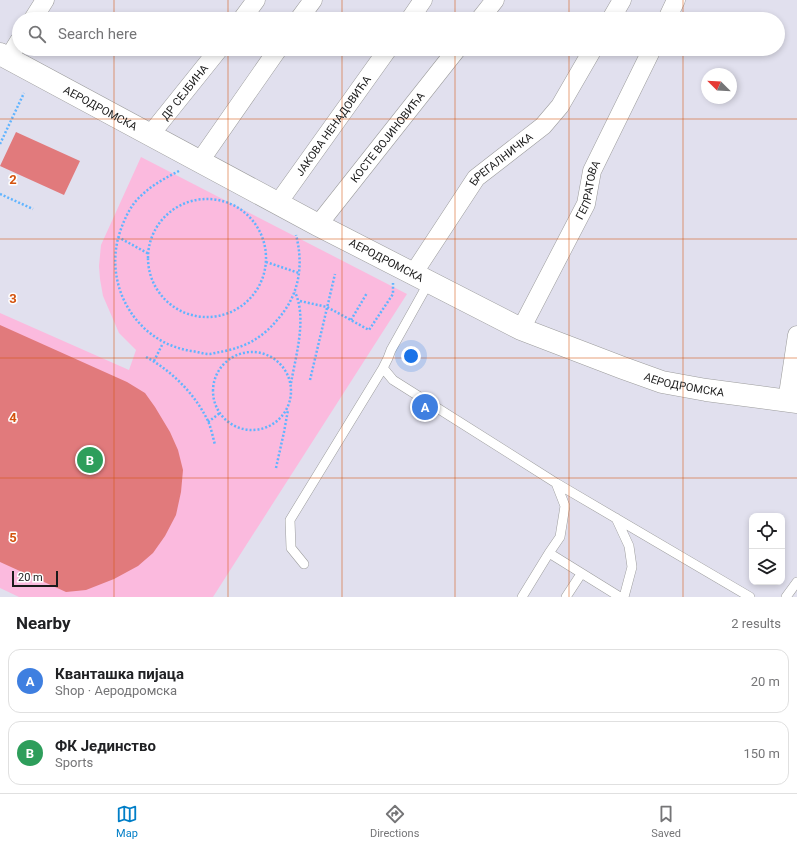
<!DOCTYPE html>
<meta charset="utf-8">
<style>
:root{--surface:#fff;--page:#f6f6f6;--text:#202124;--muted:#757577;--line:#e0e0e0;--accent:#007ec7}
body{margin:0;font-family:Roboto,sans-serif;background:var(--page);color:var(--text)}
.controls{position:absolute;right:12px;bottom:12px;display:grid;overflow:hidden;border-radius:8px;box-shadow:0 2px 6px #0003}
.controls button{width:36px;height:36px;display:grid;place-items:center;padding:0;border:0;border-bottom:1px solid var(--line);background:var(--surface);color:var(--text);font:20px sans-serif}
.compass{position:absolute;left:701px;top:68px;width:36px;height:36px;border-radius:50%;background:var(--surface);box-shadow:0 2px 6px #0003;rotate:294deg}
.scale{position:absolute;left:12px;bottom:10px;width:46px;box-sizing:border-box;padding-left:4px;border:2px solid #1b1b1b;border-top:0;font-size:11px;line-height:14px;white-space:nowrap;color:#1b1b1b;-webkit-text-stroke:3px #fff;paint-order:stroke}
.you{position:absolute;left:411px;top:356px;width:14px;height:14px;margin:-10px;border:3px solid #fff;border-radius:50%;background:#1a73e8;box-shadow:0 0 0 6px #1a73e833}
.badge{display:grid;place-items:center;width:26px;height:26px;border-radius:50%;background:var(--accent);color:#fff;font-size:13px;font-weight:700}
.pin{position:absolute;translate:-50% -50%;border:2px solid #fff;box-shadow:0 1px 4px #0006}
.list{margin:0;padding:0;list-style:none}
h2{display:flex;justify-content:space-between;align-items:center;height:52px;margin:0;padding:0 16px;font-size:17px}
h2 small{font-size:13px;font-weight:400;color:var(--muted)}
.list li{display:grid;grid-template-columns:26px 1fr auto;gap:12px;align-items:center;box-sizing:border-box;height:64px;margin:0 8px 8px;padding:0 8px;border:1px solid var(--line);border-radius:12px}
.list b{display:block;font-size:15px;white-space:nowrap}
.list p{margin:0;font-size:13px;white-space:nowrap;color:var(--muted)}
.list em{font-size:13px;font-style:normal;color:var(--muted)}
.icon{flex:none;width:22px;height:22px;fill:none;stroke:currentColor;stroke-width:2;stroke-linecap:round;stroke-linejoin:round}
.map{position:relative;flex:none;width:797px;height:597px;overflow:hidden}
.search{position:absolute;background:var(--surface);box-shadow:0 2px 6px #0003;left:12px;right:12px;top:12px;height:44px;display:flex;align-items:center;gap:10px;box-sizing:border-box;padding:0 14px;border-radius:22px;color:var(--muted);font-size:15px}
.sheet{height:196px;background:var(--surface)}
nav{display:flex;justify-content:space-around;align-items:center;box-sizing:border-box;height:56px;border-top:1px solid var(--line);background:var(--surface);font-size:11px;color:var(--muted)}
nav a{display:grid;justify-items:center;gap:2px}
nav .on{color:var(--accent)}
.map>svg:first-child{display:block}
.park{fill:#fbbade}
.pitch{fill:#e17a7c}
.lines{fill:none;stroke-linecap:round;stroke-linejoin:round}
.service-casing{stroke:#9c9c9c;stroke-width:10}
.minor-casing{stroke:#9c9c9c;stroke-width:19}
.tertiary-casing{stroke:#9c9c9c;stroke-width:23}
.path{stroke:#60b4ff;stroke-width:2.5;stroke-dasharray:2 2;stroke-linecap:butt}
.service{stroke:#fff;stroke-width:9}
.minor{stroke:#fff;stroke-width:18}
.tertiary{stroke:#fff;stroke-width:22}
.grid{fill:none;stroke:#d4530e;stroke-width:1;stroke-opacity:0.55}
.labels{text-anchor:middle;stroke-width:3;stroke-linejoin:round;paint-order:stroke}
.street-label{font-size:11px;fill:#1b1b1b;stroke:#fff}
.grid-label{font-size:13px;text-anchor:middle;font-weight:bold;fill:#d4530e;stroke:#fff;stroke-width:3;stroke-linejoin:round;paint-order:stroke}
</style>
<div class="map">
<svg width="797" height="597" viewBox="0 0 797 597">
<rect width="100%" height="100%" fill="#e1e0ee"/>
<path class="park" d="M141,157L407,294L213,597H19L0,588V313L129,370L136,350L119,333L103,296L100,279L99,266L101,245Z"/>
<path class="pitch" d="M16,132L80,161L64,195L0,166Z
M0,325L127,382L145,393L155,407L170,432L178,450L183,470L181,492L176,515L165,536L153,553L138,566L114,579L86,590L66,592L0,562Z"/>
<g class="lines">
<g class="service-casing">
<path id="service" d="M429,282L391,350L388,358L383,368L393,380L556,483L750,597
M556,483L565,506L560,537L549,553L620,597
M616,518L629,546L632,567L624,597
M304,564L291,548L290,520L383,368
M522,597L549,553
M566,597L581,574
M786,597L797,582"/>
</g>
<g class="minor-casing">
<g id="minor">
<path d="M33,19L45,0"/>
<path d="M242,19L256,0"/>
<path d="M299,19L313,0"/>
<path d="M410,19L423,0"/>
<path d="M480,19L495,0"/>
<path d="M611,19L622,0"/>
<path d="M667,19L676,0"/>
<path d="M8,59L19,41"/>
<path id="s1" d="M150,135L219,49"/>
<path d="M200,161L278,49"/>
<path id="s2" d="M278,203L388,49"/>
<path id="s3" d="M318,225L457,49"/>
<path id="s4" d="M413,274L476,178L543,126L560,106L593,49"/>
<path id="s5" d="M521,329L586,204L592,171L652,49"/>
<path d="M787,401L797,335"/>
</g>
</g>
<g class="tertiary-casing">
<g id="tertiary">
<path id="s6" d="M0,54L318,225L521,329L623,368L662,382L706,390L797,402"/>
</g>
</g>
<path class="path" d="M0,144L24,93
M179,171C163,179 147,188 135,202C126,214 120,229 117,243C107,294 141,344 192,351C198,352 204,354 210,354C215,353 220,352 225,351C248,346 263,337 278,319C299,295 304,266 296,235
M0,194L33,209
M148 258a59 59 0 1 1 118 0a59 59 0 1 1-118 0Z
M118,237L149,254
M266,262L299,273
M300,301L327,307L369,330L393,294V283
M351,320L367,293
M213 391a39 39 0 1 1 78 0a39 39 0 1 1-78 0Z
M146,357C172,371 195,394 208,421C211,428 213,437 215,445
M154,361L162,345
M310,380L335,274
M291,383C296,355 307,318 295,292
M208,422L220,413
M276,468L284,432L288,410"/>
<use href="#service" class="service"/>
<use href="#minor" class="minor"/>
<use href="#tertiary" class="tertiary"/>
</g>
<path class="grid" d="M114,0V19M228,0V19M342,0V19M455,0V19M569,0V19M683,0V19M114,49V597M228,49V597M342,49V597M455,49V597M569,49V597M683,49V597M0,119H797M0,239H797M0,358H797M0,478H797"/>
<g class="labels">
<g class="street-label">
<text dy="4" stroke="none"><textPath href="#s1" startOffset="55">ДР СЕЈБИНА</textPath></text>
<text dy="4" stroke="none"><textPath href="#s6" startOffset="114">АЕРОДРОМСКА</textPath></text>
<text dy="4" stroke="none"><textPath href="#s2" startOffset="95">ЈАКОВА НЕНАДОВИЋА</textPath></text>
<text dy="4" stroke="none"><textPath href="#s3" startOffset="112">КОСТЕ ВОЈИНОВИЋА</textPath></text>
<text dy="4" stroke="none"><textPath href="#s4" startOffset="146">БРЕГАЛНИЧКА</textPath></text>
<text dy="4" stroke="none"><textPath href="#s5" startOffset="155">ГЕПРАТОВА</textPath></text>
<text dy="4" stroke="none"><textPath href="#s6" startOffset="438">АЕРОДРОМСКА</textPath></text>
<text dy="4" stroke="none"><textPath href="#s6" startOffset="762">АЕРОДРОМСКА</textPath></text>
</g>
</g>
<g class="grid-label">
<text x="13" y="184">2</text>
<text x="13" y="303">3</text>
<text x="13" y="422">4</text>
<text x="13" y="542">5</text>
</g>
</svg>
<div class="controls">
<button><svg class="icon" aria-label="locate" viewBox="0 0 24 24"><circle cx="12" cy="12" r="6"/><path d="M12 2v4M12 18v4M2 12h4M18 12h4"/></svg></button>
<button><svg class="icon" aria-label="layers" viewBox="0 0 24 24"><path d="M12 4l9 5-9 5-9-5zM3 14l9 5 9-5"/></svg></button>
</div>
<svg class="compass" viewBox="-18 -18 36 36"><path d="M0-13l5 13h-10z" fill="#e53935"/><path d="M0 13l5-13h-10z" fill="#757577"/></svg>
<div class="scale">20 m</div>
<div class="you"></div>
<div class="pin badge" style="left:425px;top:407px;background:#3f7fe0">A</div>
<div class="pin badge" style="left:90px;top:460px;background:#2e9e5b">B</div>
<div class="search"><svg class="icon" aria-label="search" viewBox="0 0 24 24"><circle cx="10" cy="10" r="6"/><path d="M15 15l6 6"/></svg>Search here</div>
</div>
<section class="sheet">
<h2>Nearby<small>2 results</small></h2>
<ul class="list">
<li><span class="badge" style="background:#3f7fe0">A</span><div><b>Кванташка пијаца</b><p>Shop · Аеродромска</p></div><em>20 m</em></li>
<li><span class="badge" style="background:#2e9e5b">B</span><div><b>ФК Јединство</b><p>Sports</p></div><em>150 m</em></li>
</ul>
</section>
<nav>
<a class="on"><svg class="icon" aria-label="map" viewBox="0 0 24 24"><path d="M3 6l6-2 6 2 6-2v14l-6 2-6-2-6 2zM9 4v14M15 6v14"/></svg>Map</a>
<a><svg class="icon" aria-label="directions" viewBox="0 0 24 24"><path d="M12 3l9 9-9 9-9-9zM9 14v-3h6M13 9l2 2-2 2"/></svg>Directions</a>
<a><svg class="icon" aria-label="saved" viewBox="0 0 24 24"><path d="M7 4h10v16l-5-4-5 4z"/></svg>Saved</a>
</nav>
